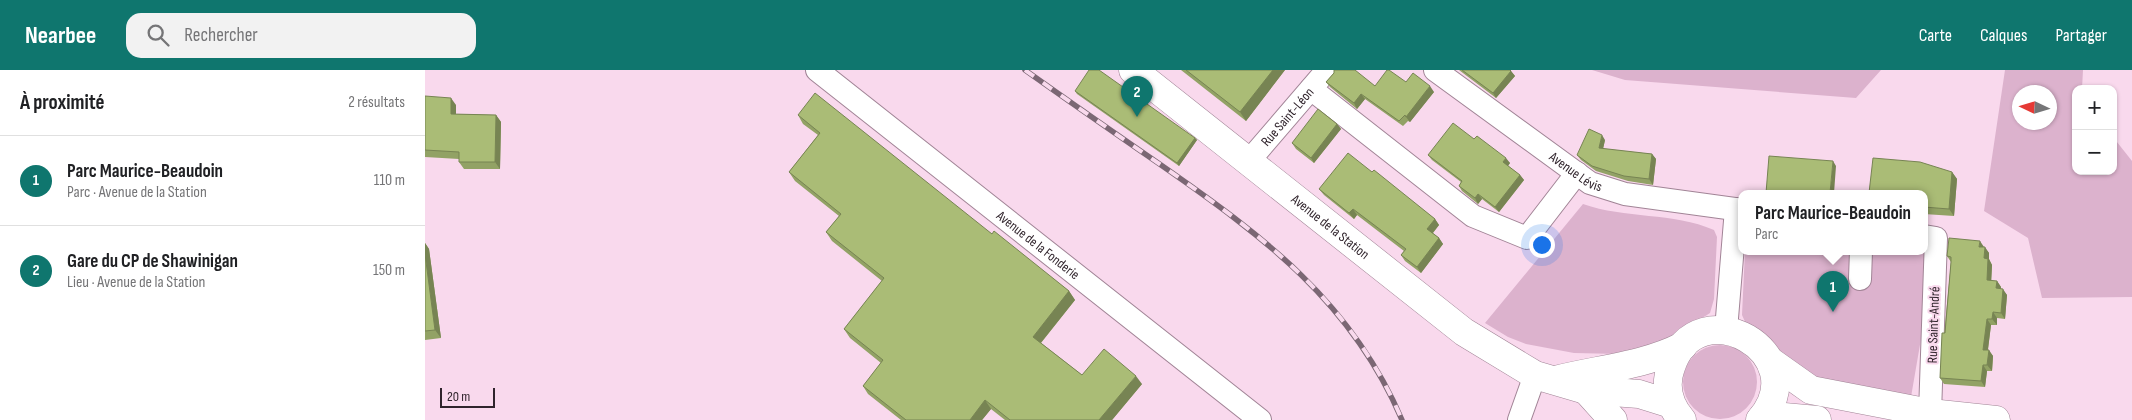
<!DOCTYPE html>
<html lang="fr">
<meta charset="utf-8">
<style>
:root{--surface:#fff;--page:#f2f2f2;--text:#202124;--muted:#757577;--line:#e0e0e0;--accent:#0f766e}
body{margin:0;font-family:"Sofia Sans Condensed",sans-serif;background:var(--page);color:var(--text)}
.controls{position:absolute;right:15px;top:15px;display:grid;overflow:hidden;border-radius:10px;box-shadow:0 1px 4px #0004}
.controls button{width:45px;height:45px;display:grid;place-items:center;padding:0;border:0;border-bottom:1px solid var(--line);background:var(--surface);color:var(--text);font:25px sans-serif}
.compass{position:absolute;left:1587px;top:15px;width:45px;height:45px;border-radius:50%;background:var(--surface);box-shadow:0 1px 4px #0004;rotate:274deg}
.scale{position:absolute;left:15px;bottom:12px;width:55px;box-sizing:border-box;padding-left:5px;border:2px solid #30242c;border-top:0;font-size:14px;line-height:18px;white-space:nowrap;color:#30242c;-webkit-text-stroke:4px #f9d9ed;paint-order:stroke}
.you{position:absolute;left:1116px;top:174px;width:18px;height:18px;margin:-12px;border:4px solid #fff;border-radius:50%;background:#1a73e8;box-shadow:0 0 0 8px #1a73e833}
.badge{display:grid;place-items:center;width:32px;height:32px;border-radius:50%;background:var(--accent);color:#fff;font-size:16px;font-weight:700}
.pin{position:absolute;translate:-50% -41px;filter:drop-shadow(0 1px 2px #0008)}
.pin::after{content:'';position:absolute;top:26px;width:18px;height:15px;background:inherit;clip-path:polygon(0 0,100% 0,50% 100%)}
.popup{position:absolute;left:1313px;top:120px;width:190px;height:65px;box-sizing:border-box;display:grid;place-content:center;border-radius:10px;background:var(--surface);filter:drop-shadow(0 1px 4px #0005);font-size:16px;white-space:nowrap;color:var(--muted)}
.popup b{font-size:19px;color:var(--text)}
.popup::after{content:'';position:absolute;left:50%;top:100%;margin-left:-10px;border:10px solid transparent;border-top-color:var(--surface)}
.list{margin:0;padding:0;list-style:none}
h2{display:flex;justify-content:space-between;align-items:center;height:65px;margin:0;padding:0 20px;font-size:21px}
h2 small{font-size:16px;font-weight:400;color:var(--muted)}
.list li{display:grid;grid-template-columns:32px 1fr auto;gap:15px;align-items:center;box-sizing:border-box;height:90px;padding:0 20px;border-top:1px solid var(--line)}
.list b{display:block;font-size:19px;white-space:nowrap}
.list p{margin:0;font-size:16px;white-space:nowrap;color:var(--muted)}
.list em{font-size:16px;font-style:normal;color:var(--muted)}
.icon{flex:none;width:28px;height:28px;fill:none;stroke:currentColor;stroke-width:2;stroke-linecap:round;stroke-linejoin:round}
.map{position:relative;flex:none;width:1707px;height:350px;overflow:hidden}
header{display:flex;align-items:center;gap:30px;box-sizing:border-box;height:70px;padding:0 25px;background:var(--accent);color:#fff}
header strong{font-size:24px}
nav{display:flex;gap:28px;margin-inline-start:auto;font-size:18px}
.search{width:350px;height:45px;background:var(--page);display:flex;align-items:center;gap:12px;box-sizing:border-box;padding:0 18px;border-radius:15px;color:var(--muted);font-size:19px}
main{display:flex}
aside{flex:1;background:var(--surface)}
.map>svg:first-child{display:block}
.green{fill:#dcb2cd;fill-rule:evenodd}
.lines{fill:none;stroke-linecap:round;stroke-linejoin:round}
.minor-casing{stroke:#a18496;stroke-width:24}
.major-casing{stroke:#a18496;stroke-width:29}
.minor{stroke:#fff;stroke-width:22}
.major{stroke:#fff;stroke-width:28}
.rail-casing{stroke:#7b6774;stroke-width:5.5}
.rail{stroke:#f9d9ed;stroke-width:4;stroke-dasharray:11;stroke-linecap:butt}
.wall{fill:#92a265}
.shaded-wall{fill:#778453}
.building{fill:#aabc76;stroke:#778453}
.labels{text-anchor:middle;stroke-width:4;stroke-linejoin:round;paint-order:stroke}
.street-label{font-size:14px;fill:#30242c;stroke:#f9d9ed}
</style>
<header>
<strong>Nearbee</strong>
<div class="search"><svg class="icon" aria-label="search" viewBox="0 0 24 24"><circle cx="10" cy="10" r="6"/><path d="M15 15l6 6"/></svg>Rechercher</div>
<nav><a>Carte</a><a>Calques</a><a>Partager</a></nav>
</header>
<main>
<aside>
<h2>À proximité<small>2 résultats</small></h2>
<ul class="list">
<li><span class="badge">1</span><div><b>Parc Maurice-Beaudoin</b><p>Parc · Avenue de la Station</p></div><em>110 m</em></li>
<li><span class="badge">2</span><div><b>Gare du CP de Shawinigan</b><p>Lieu · Avenue de la Station</p></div><em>150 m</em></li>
</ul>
</aside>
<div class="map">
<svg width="1707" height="350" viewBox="0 0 1707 350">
<rect width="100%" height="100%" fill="#f9d9ed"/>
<path class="green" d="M1167,0H1456L1431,28L1200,10Z
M1580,0H1658L1657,19H1651V101H1688V67L1707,91V227L1617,228L1603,168L1559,141ZM1624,22V52H1594V22Z
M1158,134C1200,149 1248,142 1289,160L1292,167L1289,229L1285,243L1234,276L1194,284L1149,283L1101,274L1083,267L1060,253Z
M1499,178L1504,183L1497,263L1486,327L1385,308L1321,254L1317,245L1320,181H1499Z
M1258 312a37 37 0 1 1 74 0a37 37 0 1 1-74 0Z"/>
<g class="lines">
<g class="minor-casing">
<g id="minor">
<path id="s1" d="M392,0L835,350"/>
<path id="s2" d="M1010,0L1165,113L1200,124L1317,140"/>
<path d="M886,19L1048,146L1102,168L1152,103"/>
<path id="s3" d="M823,92L902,0"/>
<path d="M1499,166L1511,168L1505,343"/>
<path d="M1435,209L1436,181"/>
<path d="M1301,260L1311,139"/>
<path d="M1094,350L1110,305"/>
</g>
</g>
<g class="major-casing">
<g id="major">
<path id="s4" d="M708,0L1039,262L1110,305L1161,320L1214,324L1246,334"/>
<path d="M1345,291L1386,320L1505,343L1571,350"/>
<path d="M1130,310C1173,299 1219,296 1258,276"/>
<path d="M1161,320L1188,350"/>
<path d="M1336,349L1359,347L1392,350"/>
<path d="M1257,350C1244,335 1239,316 1246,297C1273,216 1392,284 1335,350"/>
</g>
</g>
<use href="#minor" class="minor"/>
<use href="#major" class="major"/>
<g class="rail-casing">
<path id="rail" d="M600,0C645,32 691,64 736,95C838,166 927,232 977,350"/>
</g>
<use href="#rail" class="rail"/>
</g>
<path class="wall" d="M756,0H860L821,51Z
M1034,0H1085L1090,6L1071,28Z
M909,3L950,16L981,12L1009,22L985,52L983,51L978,56L940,29L932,39L905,17L901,12Z
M650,21L770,68L772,70L754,96L652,24Z
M0,26L31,35V44L71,45L76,52L75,99H39L34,92V89L0,87Z
M373,45L567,164L644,221L650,230L616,273L657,305L717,314L687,350H580L566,339L557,350H476L443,324L438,316L456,293L425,268L419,259L457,211L407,171L401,162L414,146L370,111L364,102L393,65L378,54Z
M912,54L916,59L889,93L871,79L867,73Z
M1049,69L1085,93L1083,96L1095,105L1099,110L1074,142L1057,129L1053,134L1037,121L1034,116L1036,112L1007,90L1003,85Z
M1180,70L1178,79L1227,84L1231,89L1228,115L1203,111L1171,101L1156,90L1152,85Z
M947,102L1010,149L1014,155L1008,163L1014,168L1018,174L996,203L980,191L976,185L979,181L932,145L929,149L899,125L894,119Z
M1527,102L1532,109L1529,146L1499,144V123Z
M0,173L4,179L16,268L0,270Z
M1559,177L1564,183V189L1567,195L1566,211H1572L1576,217V219L1582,225L1580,249L1572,248V255H1566L1563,280L1568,286L1567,301H1562L1560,317L1519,314L1515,308L1526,192L1522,186Z"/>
<path class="shaded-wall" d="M848,0H860L821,51L815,42Z
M1086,1L1090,6L1071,28L1068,23Z
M1005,16L1009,22L985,52L981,47Z
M936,24L940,29L932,39L929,33Z
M26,28L31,35V51L26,44Z
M71,45L76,52L75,99L70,92Z
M912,54L916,59L889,93L886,88Z
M1177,65L1180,70L1177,83L1174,78Z
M770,68L772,70L754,96L752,93Z
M1227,84L1231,89L1228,115L1224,109Z
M1081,88L1085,93L1082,97L1078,92Z
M1408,91L1411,96L1409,123H1405Z
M1527,102L1532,109L1529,146L1524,139Z
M1095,105L1099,110L1074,142L1070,137Z
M1053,124L1057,129L1053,134L1050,128Z
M928,139L932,145L929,149L924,143Z
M1010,149L1014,155L1006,165L1002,159Z
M1014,168L1018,174L996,203L992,197Z
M1555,171L1559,177H1554Z
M0,173L4,179L16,268L10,260L0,184Z
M1560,177L1564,183V189L1567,195L1566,216L1562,210L1559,188Z
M1572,211L1576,217L1575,224L1571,218Z
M1578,219L1582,225L1580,249L1576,243Z
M644,221L650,230L614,275L608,267Z
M1568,242L1572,248V255L1567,249Z
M1562,249L1566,255L1562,286L1558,280Z
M1564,280L1568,286L1567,301L1562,295Z
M1558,295L1562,301L1560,317L1556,311Z
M711,306L717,314L687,350H674Z
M560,330L566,339L557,350H545Z"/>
<path class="building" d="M664,0H674L770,68L752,93L650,21Z
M761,0H848L815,42Z
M909,0H930L950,16L962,0H964L981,12L988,3L1005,16L981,47L980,45L974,51L936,24L929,33L901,12L909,3Z
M1037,0H1085L1086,1L1068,23Z
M390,23L567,164L569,161L644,221L608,267L657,305L679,279L711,306L674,350H585L560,330L545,350H481L438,316L458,290L419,259L459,208L401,162L416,144L364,102L395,63L373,45Z
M0,26L26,28V44L71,45L70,92H34V82L0,80Z
M893,39L912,54L886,88L867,73Z
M1028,53L1049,69L1052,66L1081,88L1078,92L1095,105L1070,137L1053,124L1050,128L1034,116L1037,111L1003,85Z
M1164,59L1177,65L1174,78L1227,84L1224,109L1199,106L1167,96L1152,85Z
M923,83L947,102L949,100L1010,149L1002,159L1014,168L992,197L976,185L981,179L928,139L924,143L894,119Z
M1344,86L1408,91L1405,123H1341Z
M1448,88L1495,92L1527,102L1524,139L1499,137V123H1444Z
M1524,168L1555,171L1554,177H1560L1559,188L1563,189L1562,210L1572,211L1571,218L1578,219L1576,243L1568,242L1567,249H1562L1558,280H1564L1562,295H1558L1556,311L1515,308L1517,263H1520L1526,192V187L1522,186Z
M0,184L10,260L0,261Z"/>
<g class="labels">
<g class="street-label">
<text dy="5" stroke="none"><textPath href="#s3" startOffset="60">Rue Saint-Léon</textPath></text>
<text dy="5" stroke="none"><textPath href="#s2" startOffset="174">Avenue Lévis</textPath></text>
<text dy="5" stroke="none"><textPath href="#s4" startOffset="252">Avenue de la Station</textPath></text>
<text dy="5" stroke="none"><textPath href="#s1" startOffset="282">Avenue de la Fonderie</textPath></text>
<text transform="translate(1508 255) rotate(-88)" y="5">Rue Saint-André</text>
</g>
</g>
</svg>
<div class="controls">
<button>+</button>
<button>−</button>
</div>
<svg class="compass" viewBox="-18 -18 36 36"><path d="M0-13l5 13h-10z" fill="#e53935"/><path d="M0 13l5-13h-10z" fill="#757577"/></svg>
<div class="scale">20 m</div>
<div class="you"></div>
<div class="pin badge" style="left:1408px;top:242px">1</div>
<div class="popup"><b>Parc Maurice-Beaudoin</b>Parc</div>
<div class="pin badge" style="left:712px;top:47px">2</div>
</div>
</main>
